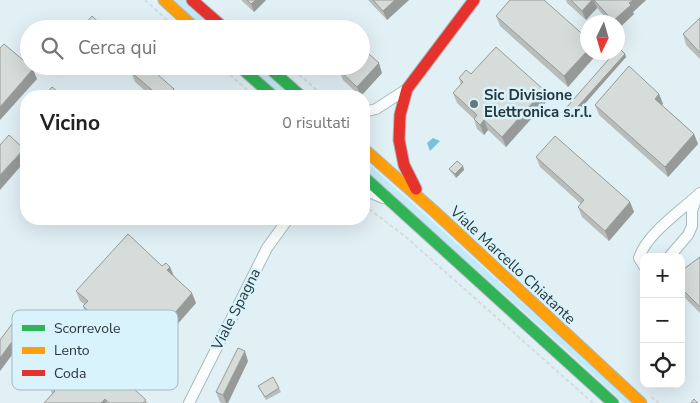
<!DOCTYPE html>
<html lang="it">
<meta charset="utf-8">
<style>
:root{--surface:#fff;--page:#f6f6f6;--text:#222;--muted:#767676;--line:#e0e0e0}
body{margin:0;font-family:"Nunito Sans",sans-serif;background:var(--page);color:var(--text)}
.controls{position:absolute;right:15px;bottom:15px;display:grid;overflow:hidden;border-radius:10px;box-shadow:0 5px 20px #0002}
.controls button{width:45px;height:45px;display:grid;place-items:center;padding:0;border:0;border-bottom:1px solid var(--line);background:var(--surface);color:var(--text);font:25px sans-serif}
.compass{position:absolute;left:580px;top:15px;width:45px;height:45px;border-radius:50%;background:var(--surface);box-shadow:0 5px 20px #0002;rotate:185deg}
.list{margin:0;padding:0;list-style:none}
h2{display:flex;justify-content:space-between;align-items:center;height:65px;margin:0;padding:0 20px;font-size:21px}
h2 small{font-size:16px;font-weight:400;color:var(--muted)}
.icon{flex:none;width:28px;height:28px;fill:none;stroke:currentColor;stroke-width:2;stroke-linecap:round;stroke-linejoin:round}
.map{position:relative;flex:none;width:700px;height:403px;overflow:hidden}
.search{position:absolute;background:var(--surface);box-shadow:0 5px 20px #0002;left:20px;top:20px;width:350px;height:55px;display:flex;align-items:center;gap:12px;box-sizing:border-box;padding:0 18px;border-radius:28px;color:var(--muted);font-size:19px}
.panel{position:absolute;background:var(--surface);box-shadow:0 5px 20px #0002;left:20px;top:90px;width:350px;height:135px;border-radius:20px}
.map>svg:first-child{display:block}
.green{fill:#c2eaf8}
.water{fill:#79c2da}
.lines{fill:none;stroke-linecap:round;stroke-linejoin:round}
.street-casing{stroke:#acb8bc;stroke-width:12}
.fast-casing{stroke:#acb8bc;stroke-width:13}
.slow-casing{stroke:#acb8bc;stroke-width:13}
.jam-casing{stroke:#acb8bc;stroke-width:13}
.path{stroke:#d6dbdc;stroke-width:2;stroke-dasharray:4 2.5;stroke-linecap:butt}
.street{stroke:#fafdfe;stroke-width:10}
.fast{stroke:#30b455;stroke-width:11}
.slow{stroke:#ff9f0a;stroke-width:11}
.jam{stroke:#e5322d;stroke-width:11}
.wall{fill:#b8bdbb}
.shaded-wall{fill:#969a98}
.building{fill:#d6dcd9;stroke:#969a98}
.poi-dot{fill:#69777b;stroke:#d9f3fd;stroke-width:2}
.labels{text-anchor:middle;stroke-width:5;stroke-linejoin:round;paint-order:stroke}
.poi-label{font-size:15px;font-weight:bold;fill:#29363a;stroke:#d9f3fd;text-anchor:start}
.street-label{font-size:15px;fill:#29363a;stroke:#d9f3fd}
.key{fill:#d9f3fd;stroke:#a4bac2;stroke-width:1}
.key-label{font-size:14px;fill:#29363a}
</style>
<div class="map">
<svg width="700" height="403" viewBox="0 0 700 403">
<rect width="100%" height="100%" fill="#e1f0f5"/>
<path class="green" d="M173,0H184L217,29H205Z
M247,66H259L292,96H281Z
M364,160L633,403H624L548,333L364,171Z"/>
<path class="water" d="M433,138L440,141L430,151L427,143Z"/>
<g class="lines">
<g class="street-casing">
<path id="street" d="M364,112L376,109L407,89
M364,190L383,198
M669,257L688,235L692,226V211L697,197
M644,266L639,258C647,233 681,211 700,193
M189,403L267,248L288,219"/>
</g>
<g class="fast-casing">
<path id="fast" d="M239,66L273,96
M267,66L301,96
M364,177L613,403"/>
</g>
<g class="slow-casing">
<path id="slow" d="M164,0L196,29
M364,149L434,211L641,403"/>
</g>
<g class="jam-casing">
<path id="jam" d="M192,0L225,29
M416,189L404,165L399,140L400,115L407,89L474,0"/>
</g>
<path class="path" d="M145,0L177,29
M234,23L242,29
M220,66L254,96
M289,66L324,96
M364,205L407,238L593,403
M651,397L659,403"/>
<use href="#street" class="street"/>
<use href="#fast" class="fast"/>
<use href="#slow" class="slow"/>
<use href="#jam" class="jam"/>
</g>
<path class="wall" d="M241,0H266L254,12Z
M368,0H409L387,20Z
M566,0H646L633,12L634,14L618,29V22H610L597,8L586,20L567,3Z
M496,16L597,54L568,87L500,26Z
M700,18V59L686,45L683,34Z
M625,54L626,57L574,116L567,111L566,108Z
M339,70L382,73L361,96H360L343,80Z
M131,72L176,96H151L135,82Z
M471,74L544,90L548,100L506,147L488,130L484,135L477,129L474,119L457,103L453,93L461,85L459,78Z
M659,94L663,104L662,105L694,134L698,144L668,177L599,115L595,105Z
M536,157L630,202L634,212L609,241L582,217L578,207L581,204L540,167Z
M463,166L464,170L456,178L451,172L449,169Z
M700,257V313L684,297L681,298V271Z
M162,266L170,267L174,276L196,303L145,361L134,351L130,355L112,338L108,328L109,327L102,321L98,326L86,316L83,306L84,304L80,301L76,291Z
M63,323L148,403H44L52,394L50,387L61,385L68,387L76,378L53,357L41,369L37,365L36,366L17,348L0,371L12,324L40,349Z
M248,361L228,403H222L220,402L216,392Z
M258,386L279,388L281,392L266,400Z"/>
<path class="shaded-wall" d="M256,0H266L254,12L251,4Z
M395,0H409L387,20L383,11Z
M592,0H594L597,8L586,20L582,11Z
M633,0H646L633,12L634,14L618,29V22H614L613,21Z
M588,50V52H596L597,54L568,87L564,76Z
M625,54L626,57L574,116L572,113Z
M379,63L382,73L361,96L357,87Z
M33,69L37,79L0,120V107Z
M174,89L176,96H168Z
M544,90L548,100L506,147L502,137Z
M659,94L663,104L658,109L655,99Z
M484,120L488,130L484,135L480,125Z
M694,134L698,144L668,177L665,167Z
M24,149L26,155V160L0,190V175Z
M463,166L464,170L456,178L455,174Z
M630,202L634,212L609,241L605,231Z
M170,267L174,277L167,270Z
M681,289L684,297L682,299L681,298Z
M192,293L196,303L145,361L142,351Z
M99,311L102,321L98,326L94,316Z
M14,339L17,348L0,371V358Z
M130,341L134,351L130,355L127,345Z
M50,348L53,357L41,369L38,360Z
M245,351L248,361L228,403H226L223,395Z
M34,356L37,365L36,366L33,357Z
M105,399L106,403H101Z"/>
<path class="building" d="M247,0H256L251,4Z
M373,0H395L383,11Z
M510,0H544L588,39V50L564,76L496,16Z
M571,0H592L582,11Z
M594,0H633L629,3L631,5L613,21Z
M92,16L106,29H84L82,27Z
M700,18V53L683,34Z
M4,44L29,65V66L33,69L0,107V48Z
M361,47L379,63L357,87L339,70L343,66H361Z
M496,47L544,90L502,137L484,120L480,125L474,119L477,115L453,93L463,82L459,78L466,70L471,74Z
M619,48L625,54L572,113L566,108L615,52H618V49Z
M136,66H148L174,89L168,96H159L131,72Z
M629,66L659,94L655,99L694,134L665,167L595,105Z
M52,87L63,96H44Z
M9,135L24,149L0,175V145Z
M555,136L630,202L605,231L578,207L584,200L536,157Z
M457,161L463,166L455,174L449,169Z
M128,234L162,266L166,263L170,267L167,270L192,293L142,351L130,341L127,345L108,328L113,324L99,311L94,316L83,306L88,301L76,291Z
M700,257V307L681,288V271Z
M63,323L146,400L143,403H109L105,399L101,403H44L55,391L50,387L56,380L61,385L63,382L68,387L79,375L50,348L38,360L34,356L33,357L14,339L0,358V340L12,324L40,349Z
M238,348L245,351L223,395L216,392Z
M273,377L279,388L265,397L258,386Z
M694,399L698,403H691Z"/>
<circle class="poi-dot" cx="474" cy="104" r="5"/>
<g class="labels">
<g class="poi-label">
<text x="484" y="100">Sic Divisione<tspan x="484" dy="17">Elettronica s.r.l.</tspan></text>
</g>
<g class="street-label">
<text transform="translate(513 265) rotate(43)" y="5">Viale Marcello Chiatante</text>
<text transform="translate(236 309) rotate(-63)" y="5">Viale Spagna</text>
</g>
</g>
<rect x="12" y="310" width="166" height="80" rx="8" class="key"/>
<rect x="22" y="325" width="23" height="6" fill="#30b455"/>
<rect x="22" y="347" width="23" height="7" fill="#ff9f0a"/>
<rect x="22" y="370" width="23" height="6" fill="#e5322d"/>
<g class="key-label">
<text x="54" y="333">Scorrevole</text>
<text x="54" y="355">Lento</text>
<text x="54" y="378">Coda</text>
</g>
</svg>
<div class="controls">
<button>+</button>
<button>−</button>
<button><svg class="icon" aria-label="locate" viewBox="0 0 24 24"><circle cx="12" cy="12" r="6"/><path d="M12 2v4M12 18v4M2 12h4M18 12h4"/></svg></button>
</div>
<svg class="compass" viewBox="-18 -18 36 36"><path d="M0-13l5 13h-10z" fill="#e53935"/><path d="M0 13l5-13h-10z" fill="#767676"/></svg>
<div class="search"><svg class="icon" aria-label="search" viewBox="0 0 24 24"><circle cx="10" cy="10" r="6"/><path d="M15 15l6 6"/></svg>Cerca qui</div>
<section class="panel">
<h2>Vicino<small>0 risultati</small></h2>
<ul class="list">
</ul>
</section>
</div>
